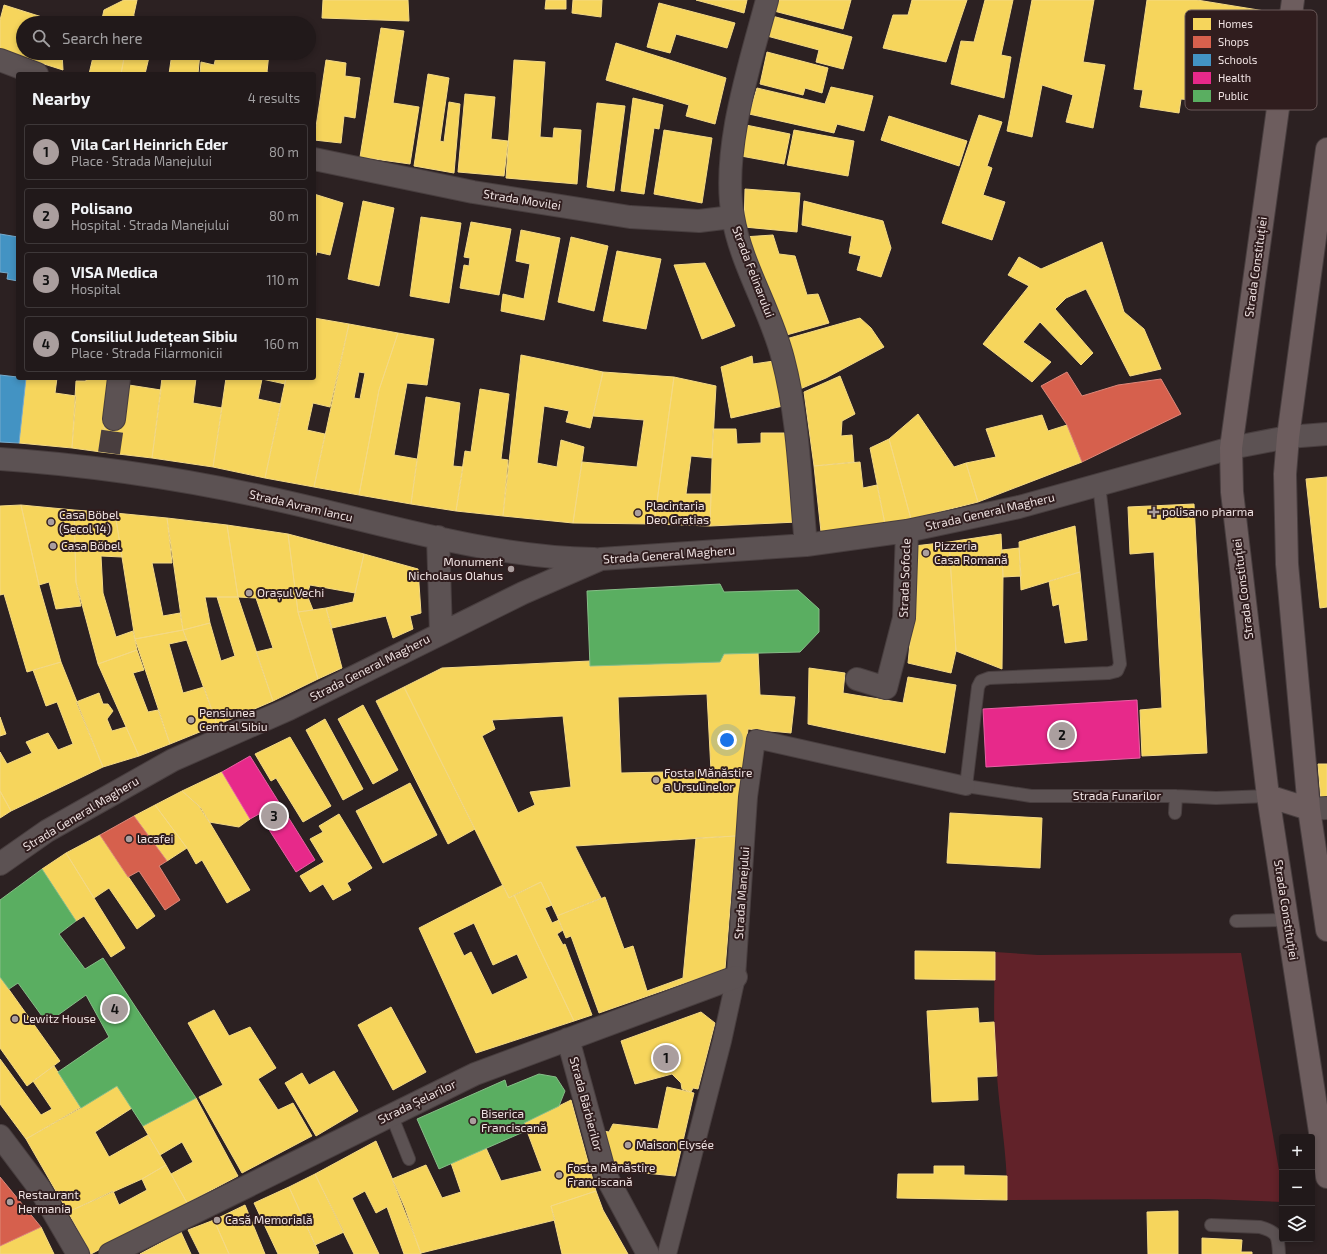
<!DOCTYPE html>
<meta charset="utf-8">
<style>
:root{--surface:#21191a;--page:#292223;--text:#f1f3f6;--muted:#a2a0a2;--line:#3e3839;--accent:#aa9e9e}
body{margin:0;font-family:"Exo 2",sans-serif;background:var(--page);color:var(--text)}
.controls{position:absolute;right:12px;bottom:12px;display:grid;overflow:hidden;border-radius:4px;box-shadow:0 2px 6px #0003}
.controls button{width:36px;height:36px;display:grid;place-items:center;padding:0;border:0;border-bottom:1px solid var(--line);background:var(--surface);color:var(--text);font:20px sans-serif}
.you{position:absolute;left:727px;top:740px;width:14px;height:14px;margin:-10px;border:3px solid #fff;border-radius:50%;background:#1a73e8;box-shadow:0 0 0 6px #1a73e833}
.badge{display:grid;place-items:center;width:26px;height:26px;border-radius:50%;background:var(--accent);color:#111;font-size:13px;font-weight:700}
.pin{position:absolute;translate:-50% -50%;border:2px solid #fff;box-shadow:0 1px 4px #0006}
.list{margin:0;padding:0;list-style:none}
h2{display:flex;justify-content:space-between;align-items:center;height:52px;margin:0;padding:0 16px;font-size:17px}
h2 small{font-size:13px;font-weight:400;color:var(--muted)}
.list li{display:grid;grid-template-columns:26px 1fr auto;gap:12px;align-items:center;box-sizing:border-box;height:56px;margin:0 8px 8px;padding:0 8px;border:1px solid var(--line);border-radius:4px}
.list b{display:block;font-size:15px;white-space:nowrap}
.list p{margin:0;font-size:13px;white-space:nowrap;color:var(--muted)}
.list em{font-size:13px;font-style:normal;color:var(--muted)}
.icon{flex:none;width:22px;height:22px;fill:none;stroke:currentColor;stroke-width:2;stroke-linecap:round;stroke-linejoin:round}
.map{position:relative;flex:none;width:1327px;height:1254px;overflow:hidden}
.search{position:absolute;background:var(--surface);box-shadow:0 2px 6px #0003;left:16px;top:16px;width:300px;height:44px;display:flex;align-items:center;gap:10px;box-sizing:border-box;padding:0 14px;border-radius:22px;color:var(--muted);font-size:15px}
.panel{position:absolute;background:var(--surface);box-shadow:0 2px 6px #0003;left:16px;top:72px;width:300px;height:308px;border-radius:4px}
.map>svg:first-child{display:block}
.green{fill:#612229}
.homes{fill:#f6d55c;stroke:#f4d984;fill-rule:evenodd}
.shops{fill:#d6604d;stroke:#dd8779}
.schools{fill:#4393c3;stroke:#76aacc}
.health{fill:#e7298a;stroke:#e960a4}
.public{fill:#5aae61;stroke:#86bd87}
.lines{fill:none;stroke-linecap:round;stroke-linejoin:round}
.minor-tunnel{stroke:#493e3f;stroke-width:22;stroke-dasharray:22 11;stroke-linecap:butt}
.service-casing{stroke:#483e3f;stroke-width:14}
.pedestrian-casing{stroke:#483e3f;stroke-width:20}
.minor-casing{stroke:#483e3f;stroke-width:24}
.tertiary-casing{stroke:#483e3f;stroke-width:24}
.primary-casing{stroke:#483e3f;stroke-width:24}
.service{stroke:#5c5253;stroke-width:12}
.pedestrian{stroke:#5c5253;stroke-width:18}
.minor{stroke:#5c5253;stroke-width:22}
.tertiary{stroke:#5c5253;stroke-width:22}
.primary{stroke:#6d5d5e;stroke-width:22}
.poi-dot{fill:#aa9e9e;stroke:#301d1e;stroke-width:1.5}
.labels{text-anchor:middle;stroke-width:4;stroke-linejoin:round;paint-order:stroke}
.street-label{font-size:12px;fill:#eee1e1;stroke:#301d1e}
.poi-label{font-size:12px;fill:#eee1e1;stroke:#301d1e;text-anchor:start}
.key{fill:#301d1e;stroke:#695858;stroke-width:1}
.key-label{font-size:11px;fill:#eee1e1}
</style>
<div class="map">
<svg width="1327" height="1254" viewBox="0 0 1327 1254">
<rect width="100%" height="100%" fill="#2c2122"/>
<path class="green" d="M995,952L1038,955L1241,953L1282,1187V1202L1207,1199L1007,1200C1008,1159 1000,1118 997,1076C993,1035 994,993 995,952Z"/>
<path class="homes" d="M124,0H137L132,23H101L104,10Z
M323,0H408L409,21L322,18Z
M546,0H566V9H545Z
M573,0H602L601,17L572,13Z
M696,0H747L744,13Z
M777,0H851L843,29L774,11Z
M912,0H967L946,62L883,48L893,15H908Z
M985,0H1013L1001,55L1011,57L1004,98L951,84L961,41L974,42Z
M1032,0H1094L1083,62L1105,65L1093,128L1066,122L1073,95L1042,85L1032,137L1007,131Z
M1147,0H1197L1277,13L1262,108L1216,100L1219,78L1195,73L1191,100L1181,99L1179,113L1140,107L1143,90L1134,89Z
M659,3L735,23L727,48L676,34L670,53L647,47Z
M4,5L61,23H23V53H62L63,70L0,50V20Z
M134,16L154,23H132Z
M772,16L852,37L843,69L816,62L819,50L767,36Z
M381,28L404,31L393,103L419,107L410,164L360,157Z
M616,43L726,78L715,124L686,116L689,105L606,80Z
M767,52L828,68L822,93L805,88L803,95L760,84Z
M94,53H125L121,74H89Z
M125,53H150L145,74H121Z
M172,53H200L198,74H169Z
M217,53H269L267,72L274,74H200L201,62L214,65Z
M326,60L346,63L345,76L360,78L355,118L344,116L341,143L314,140Z
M514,60L545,62L540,137L553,138L554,128L581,130L577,184L506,178Z
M428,74L449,78L440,141L444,142L449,102L460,104L454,173L414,166Z
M831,87L873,96L864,131L837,124L834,133L749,114L757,88L825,104Z
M465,94L495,97L491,139L508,141L504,176L458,172Z
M633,98L663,105L659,129L654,128L644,194L621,191Z
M597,103L625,106L614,191L587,187Z
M979,115L1002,122L987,166L992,168L983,195L1005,202L992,240L942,223Z
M889,116L967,141L959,166L881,140Z
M746,125L790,134L784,164L741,156Z
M664,130L712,138L702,203L654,194Z
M794,130L854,141L848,176L787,165Z
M745,189L800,193L797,232L744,227Z
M314,194L343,203L330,255L317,252L314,261Z
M363,201L394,208L379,286L348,279Z
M804,201L883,221L891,248L881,277L857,270L861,256L849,253L852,236L802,225Z
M421,217L461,223L449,303L410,296Z
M471,222L511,229L499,295L460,288L464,265L469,266L470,258L464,257Z
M521,230L560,238L544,320L501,311L503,294L524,299L530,264L516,261Z
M773,235L779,254L795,256L807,295L818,294L829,323L783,336L743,237Z
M571,237L608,246L594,311L558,302Z
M1102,242L1124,312L1144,329L1161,369L1130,376L1086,289L1066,298L1055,309L1093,353L1081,365L1040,322L1023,342L1051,362L1032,382L983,344L1029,286L1008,275L1019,257L1041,269Z
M617,251L661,259L646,329L603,321Z
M705,263L735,326L702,339L674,265Z
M314,318L349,324L330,407L313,403L307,430L325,434L314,487L265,478L286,378H314Z
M860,318L871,328L884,347L826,378L800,389L786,339Z
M349,324L398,333L379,390L359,495L314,487ZM359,372L365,373L360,399L354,398Z
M398,333L434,339L427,385L407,383L394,455L417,459L411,504L359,495L379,390Z
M521,355L603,372L590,428L566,422L569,411L544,406L537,463L557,467L561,440L584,447L573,523L503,516Z
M752,356L753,364L774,361L783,406L731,418L721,367Z
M603,372L674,377L654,524L573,523L582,462L637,467L644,420L593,416Z
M840,376L855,414L842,421L841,436L852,435L854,462L814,466L804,392Z
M674,377L716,386L712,458L691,456L686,494H711L710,526L654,524Z
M26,378H57L55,393L76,396L72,448L19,443Z
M86,378H110L101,452L72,448L76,381H86Z
M162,378H196L193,403L222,408L213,467L152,458Z
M226,378H286L285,384L262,379L258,399L281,404L265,478L213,467Z
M129,385L161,390L152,458L101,452L106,418Z
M480,389L509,394L501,459L508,460L503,516L456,511L465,451L471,452Z
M426,397L460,403L453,466L463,467L456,511L411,504Z
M918,414L954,467L966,463L978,502L911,519L889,439Z
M1042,415L1048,431L1067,425L1082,462L978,502L966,463L996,457L986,429Z
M713,429H736L737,444L761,443V433H791L798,522L710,526Z
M889,439L911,519L885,524L870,448Z
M860,462L863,488L877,485L885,524L821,532L814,466Z
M1327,477V607L1320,608L1306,479Z
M1194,504L1207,753L1142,756L1140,710L1162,708L1154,552L1130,554L1128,507Z
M21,505L39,585L61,662L27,672L4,594L0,595V506Z
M21,505L74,510L76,582L81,606L56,609L49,582L39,585Z
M74,510L115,513L122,557L101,556L103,593L116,637L133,631L137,650L98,664L76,582Z
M115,513L167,518L172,563H152L163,616L180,613L183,630L135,639Z
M167,518L227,525L238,597H205L210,623L183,630Z
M227,525L288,534L298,612L318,679L273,701L256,652L273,648L256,598L238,597Z
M1075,526L1080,572L1021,590L1019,542Z
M288,534L364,554L355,593L310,585L307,595L313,610L298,612Z
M1001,534L1003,577L1002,669L956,651L949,542Z
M949,542L956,651L951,673L908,663L913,613L914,546Z
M1019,548L1021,576L1003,577L1002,550Z
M364,554L418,569L421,613L410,616L413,629L393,638L386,616L332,628L326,608L353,602Z
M1080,572L1087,640L1065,643L1059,604L1053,606L1049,581Z
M217,597H238L273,701L217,725L183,630L210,623L221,661L235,656Z
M326,608L342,668L318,679L298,612Z
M183,630L187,640L169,644L183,693L204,687L217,725L170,744L135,639Z
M137,650L144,670L133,673L148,712L158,710L170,744L139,756L98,664Z
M758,652L760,695L795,697L791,733L748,729L736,836L575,846L601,898L557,916L541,882L509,898L404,687L442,668L590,661V666L720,662L724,654ZM707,694L711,771L621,773L618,697ZM563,716L571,787L530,792L535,805L518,813L482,736L495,729L492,720Z
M61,662L103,767L11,811L0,791V752L7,764L32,753L26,742L48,733L58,750L73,744L57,702L46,706L33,670Z
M809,668L845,673L843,693L903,703L908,677L956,685L945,753L808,724Z
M404,687L475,829L448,844L376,701Z
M99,693L103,704H108L113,711L107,719L112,731L126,727L139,756L103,767L76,702Z
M363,705L398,770L373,784L338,719Z
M0,717L6,734L0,736Z
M325,719L363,789L343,800L306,730Z
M290,737L331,806L303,822L276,778L271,781L255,754Z
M1318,764H1327V800L1321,801Z
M222,772L250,819L239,827L209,822L198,805L182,791Z
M410,783L437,835L383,863L356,811Z
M0,791L11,811L0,818Z
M182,791L201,808L250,890L227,903L202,860L196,864L187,848L155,805Z
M155,805L187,848L167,861L134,816Z
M950,813L1042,818L1040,868L947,863Z
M339,814L372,868L347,883L351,890L333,900L323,884L310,892L300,876L324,862L310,839L323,832L319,826Z
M100,835L155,916L137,929L109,888L94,898L66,853Z
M736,836L725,969L599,1013L571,936L566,938L557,916L605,897L624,949L633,946L647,991L683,978L696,838Z
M66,853L125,948L111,957L84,916L76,921L42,869Z
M541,882L552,905L545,908L552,923L559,920L563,930L557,934L563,945L565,944L592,1015L574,1021L514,895Z
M503,885L509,898L514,895L574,1021L476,1053L419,928ZM474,923L493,965L517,954L528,978L492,995L471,952L464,956L453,933Z
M915,951L995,952V980L915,979Z
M0,977L60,1061L27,1086L0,1048Z
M391,1007L426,1072L393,1090L358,1025Z
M978,1008L979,1023L994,1022L997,1076L977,1077L978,1100L932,1102L927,1011Z
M214,1010L229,1036L250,1027L276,1068L258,1079L278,1110L293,1103L312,1136L242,1173L199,1097L223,1085L188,1023Z
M701,1012L715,1023L698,1089L693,1088L691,1092L682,1089L681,1083L672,1074L635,1084L621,1041Z
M0,1059L41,1115L52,1109L33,1081L54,1066L81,1108L26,1139L0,1104Z
M334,1071L358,1111L316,1136L285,1083L302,1073L309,1085Z
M117,1086L132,1108L95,1132L109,1157L148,1135L166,1165L142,1179L68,1212L26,1139Z
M667,1087L694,1093L675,1176L614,1170L603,1131L609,1132L613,1124L658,1129Z
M196,1098L238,1176L187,1203L171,1174L193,1162L182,1142L160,1155L143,1126Z
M571,1100L596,1191L551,1206L555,1220L421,1253L392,1179L426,1165L442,1198L461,1192L451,1163L486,1148L501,1181L542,1171L524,1123Z
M376,1141L405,1208L421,1254H404L387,1207L376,1213L365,1191L352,1198L379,1254H354L315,1174Z
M166,1165L187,1203L91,1254L68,1212L113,1191L119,1205L147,1190L142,1179Z
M934,1166H964V1175L1007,1176V1200L897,1198L898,1174H934Z
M315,1174L344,1232L315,1245L289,1187Z
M289,1187L319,1253L317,1254H278L254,1203Z
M596,1191L603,1210L628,1254H562L551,1206Z
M245,1205L265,1254H229L214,1220Z
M1178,1211V1254H1148L1147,1212Z
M214,1220L229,1254H200L188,1230Z
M41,1227L54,1254H0V1246Z
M181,1232L191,1254H140Z
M1202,1238L1242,1240L1241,1252H1252V1254H1202Z"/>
<path class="shops" d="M1067,372L1082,396L1118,385L1161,379L1181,414L1082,462L1067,425L1041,386Z
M134,816L167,861L159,866L180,900L165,910L139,871L128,877L100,835Z
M0,1177L41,1227L0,1246Z"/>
<path class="schools" d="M0,234L18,237V281L7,279L8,273L0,272Z
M0,375L26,378L19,443L0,442Z"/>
<path class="health" d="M1137,700L1140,758L986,767L983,709Z
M250,756L315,860L296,872L259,814L250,819L222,772Z"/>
<path class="public" d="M720,584L724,592L798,590L819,609V632L800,652L724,654L720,662L590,666L587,591Z
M42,869L76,921L59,934L85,969L103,958L196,1098L143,1126L117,1086L81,1108L58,1072L109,1037L86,995L47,1023L18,983L9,989L0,977V900Z
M539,1074L556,1077L565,1091L559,1106L524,1123L528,1130L439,1169L417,1119L505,1080L507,1087Z"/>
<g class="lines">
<path class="minor-tunnel" d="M109,453L114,419"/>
<g class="service-casing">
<path id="service" d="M1099,485L1120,664L1117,671L1109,673L989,678L981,681L978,687L966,786L1031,796H1176L1216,798L1268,796
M1175,813L1176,796
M1236,921L1287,920
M391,1114L409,1159
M1211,1225L1260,1227C1278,1232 1278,1236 1279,1254"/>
</g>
<g class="pedestrian-casing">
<path id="pedestrian" d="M667,1254L722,1041L736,977L748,797L756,739L966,786"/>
</g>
<g class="minor-casing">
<path id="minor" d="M767,0C750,64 721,151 733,217C741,265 771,311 783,359C799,420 800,484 806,545
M0,60L37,74
M314,159L473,192L630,217L699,221L732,217
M114,419L119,378
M0,459C89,465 177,478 264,497C373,520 482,557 594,559
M438,537L441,633
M857,679L886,688L904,618L907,531
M1309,809L1327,808
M0,864L47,831L173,760L289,709L523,593L601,559L806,545L907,531L1019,507L1231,448
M568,1039L605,1174L648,1254
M0,1136L40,1189L78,1254
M110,1254L475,1074L736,977"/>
</g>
<g class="tertiary-casing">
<path id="tertiary" d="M1231,448L1288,437L1327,434"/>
</g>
<g class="primary-casing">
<path id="primary" d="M1293,0L1231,448L1232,492L1268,796L1327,1177
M1327,149L1288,437L1285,474L1287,564L1309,809L1327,930
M1268,796L1309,809"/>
</g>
<use href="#service" class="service"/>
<use href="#pedestrian" class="pedestrian"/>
<use href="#minor" class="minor"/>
<use href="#tertiary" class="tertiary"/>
<use href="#primary" class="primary"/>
</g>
<g class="poi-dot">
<path d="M1152 506h4v4h4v4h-4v4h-4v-4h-4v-4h4z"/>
<circle cx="638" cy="513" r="4"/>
<circle cx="51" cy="522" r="4"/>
<circle cx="53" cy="546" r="4"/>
<circle cx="926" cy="553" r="4"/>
<circle cx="511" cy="569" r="4"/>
<circle cx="249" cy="593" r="4"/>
<circle cx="191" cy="720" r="4"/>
<circle cx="656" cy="780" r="4"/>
<circle cx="129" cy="839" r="4"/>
<circle cx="15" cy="1019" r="4"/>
<circle cx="473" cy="1121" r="4"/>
<circle cx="628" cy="1145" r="4"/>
<circle cx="559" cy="1175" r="4"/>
<circle cx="10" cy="1202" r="4"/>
<circle cx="217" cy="1220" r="4"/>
</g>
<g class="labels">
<g class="street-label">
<text transform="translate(522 200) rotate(9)" y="4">Strada Movilei</text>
<text transform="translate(1256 267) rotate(-82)" y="4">Strada Constituției</text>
<text transform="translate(753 272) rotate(69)" y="4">Strada Felinarului</text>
<text transform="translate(301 506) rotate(13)" y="4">Strada Avram Iancu</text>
<text transform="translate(990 512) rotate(-13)" y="4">Strada General Magheru</text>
<text transform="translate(669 555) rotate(-4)" y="4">Strada General Magheru</text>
<text transform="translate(905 578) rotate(-88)" y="4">Strada Sofocle</text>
<text transform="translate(1243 589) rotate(-97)" y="4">Strada Constituției</text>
<text transform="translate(370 668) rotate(-27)" y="4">Strada General Magheru</text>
<text x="1117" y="800">Strada Funarilor</text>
<text transform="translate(81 814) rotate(-31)" y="4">Strada General Magheru</text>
<text transform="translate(742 893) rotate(-86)" y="4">Strada Manejului</text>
<text transform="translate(1286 910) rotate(81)" y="4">Strada Constituției</text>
<text transform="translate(417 1102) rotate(-26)" y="4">Strada Șelarilor</text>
<text transform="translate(586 1104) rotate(75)" y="4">Strada Bărbierilor</text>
</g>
<g class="poi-label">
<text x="646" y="510">Placintaria<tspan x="646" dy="14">Deo Gratias</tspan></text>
<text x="1162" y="516">polisano pharma</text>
<text x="59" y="519">Casa Böbel<tspan x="59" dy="14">(Secol 14)</tspan></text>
<text x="61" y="550">Casa Böbel</text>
<text x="934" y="550">Pizzeria<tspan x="934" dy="14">Casa Romană</tspan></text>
<text x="503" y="566" text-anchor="end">Monument<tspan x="503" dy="14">Nicholaus Olahus</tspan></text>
<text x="257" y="597">Orașul Vechi</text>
<text x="199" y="717">Pensiunea<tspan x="199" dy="14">Central Sibiu</tspan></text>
<text x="664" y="777">Fosta Mănăstire<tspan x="664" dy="14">a Ursulinelor</tspan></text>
<text x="137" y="843">lacafei</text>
<text x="23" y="1023">Lewitz House</text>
<text x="481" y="1118">Biserica<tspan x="481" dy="14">Franciscană</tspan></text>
<text x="636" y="1149">Maison Elysée</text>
<text x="567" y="1172">Fosta Mănăstire<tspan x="567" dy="14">Franciscană</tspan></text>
<text x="18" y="1199">Restaurant<tspan x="18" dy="14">Hermania</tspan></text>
<text x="225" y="1224">Casă Memorială</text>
</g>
</g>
<rect x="1185" y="10" width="132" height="100" rx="6" class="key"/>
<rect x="1193" y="18" width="18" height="12" fill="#f6d55c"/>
<rect x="1193" y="36" width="18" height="12" fill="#d6604d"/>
<rect x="1193" y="54" width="18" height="12" fill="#4393c3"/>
<rect x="1193" y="72" width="18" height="12" fill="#e7298a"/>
<rect x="1193" y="90" width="18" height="12" fill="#5aae61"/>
<g class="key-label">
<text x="1218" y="28">Homes</text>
<text x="1218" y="46">Shops</text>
<text x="1218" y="64">Schools</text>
<text x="1218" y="82">Health</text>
<text x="1218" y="100">Public</text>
</g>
</svg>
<div class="controls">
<button>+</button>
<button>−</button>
<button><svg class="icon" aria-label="layers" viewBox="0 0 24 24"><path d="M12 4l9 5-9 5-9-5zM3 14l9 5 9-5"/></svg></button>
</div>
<div class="you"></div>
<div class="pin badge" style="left:666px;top:1058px">1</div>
<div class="pin badge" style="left:1062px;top:735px">2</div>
<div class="pin badge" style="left:274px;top:816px">3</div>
<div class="pin badge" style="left:115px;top:1009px">4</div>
<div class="search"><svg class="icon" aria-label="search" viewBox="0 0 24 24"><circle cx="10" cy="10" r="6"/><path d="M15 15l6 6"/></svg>Search here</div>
<section class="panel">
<h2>Nearby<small>4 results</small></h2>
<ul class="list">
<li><span class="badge">1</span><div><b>Vila Carl Heinrich Eder</b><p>Place · Strada Manejului</p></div><em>80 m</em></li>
<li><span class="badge">2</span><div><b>Polisano</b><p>Hospital · Strada Manejului</p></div><em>80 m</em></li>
<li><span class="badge">3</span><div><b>VISA Medica</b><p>Hospital</p></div><em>110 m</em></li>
<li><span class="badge">4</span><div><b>Consiliul Județean Sibiu</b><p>Place · Strada Filarmonicii</p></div><em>160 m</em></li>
</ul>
</section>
</div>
